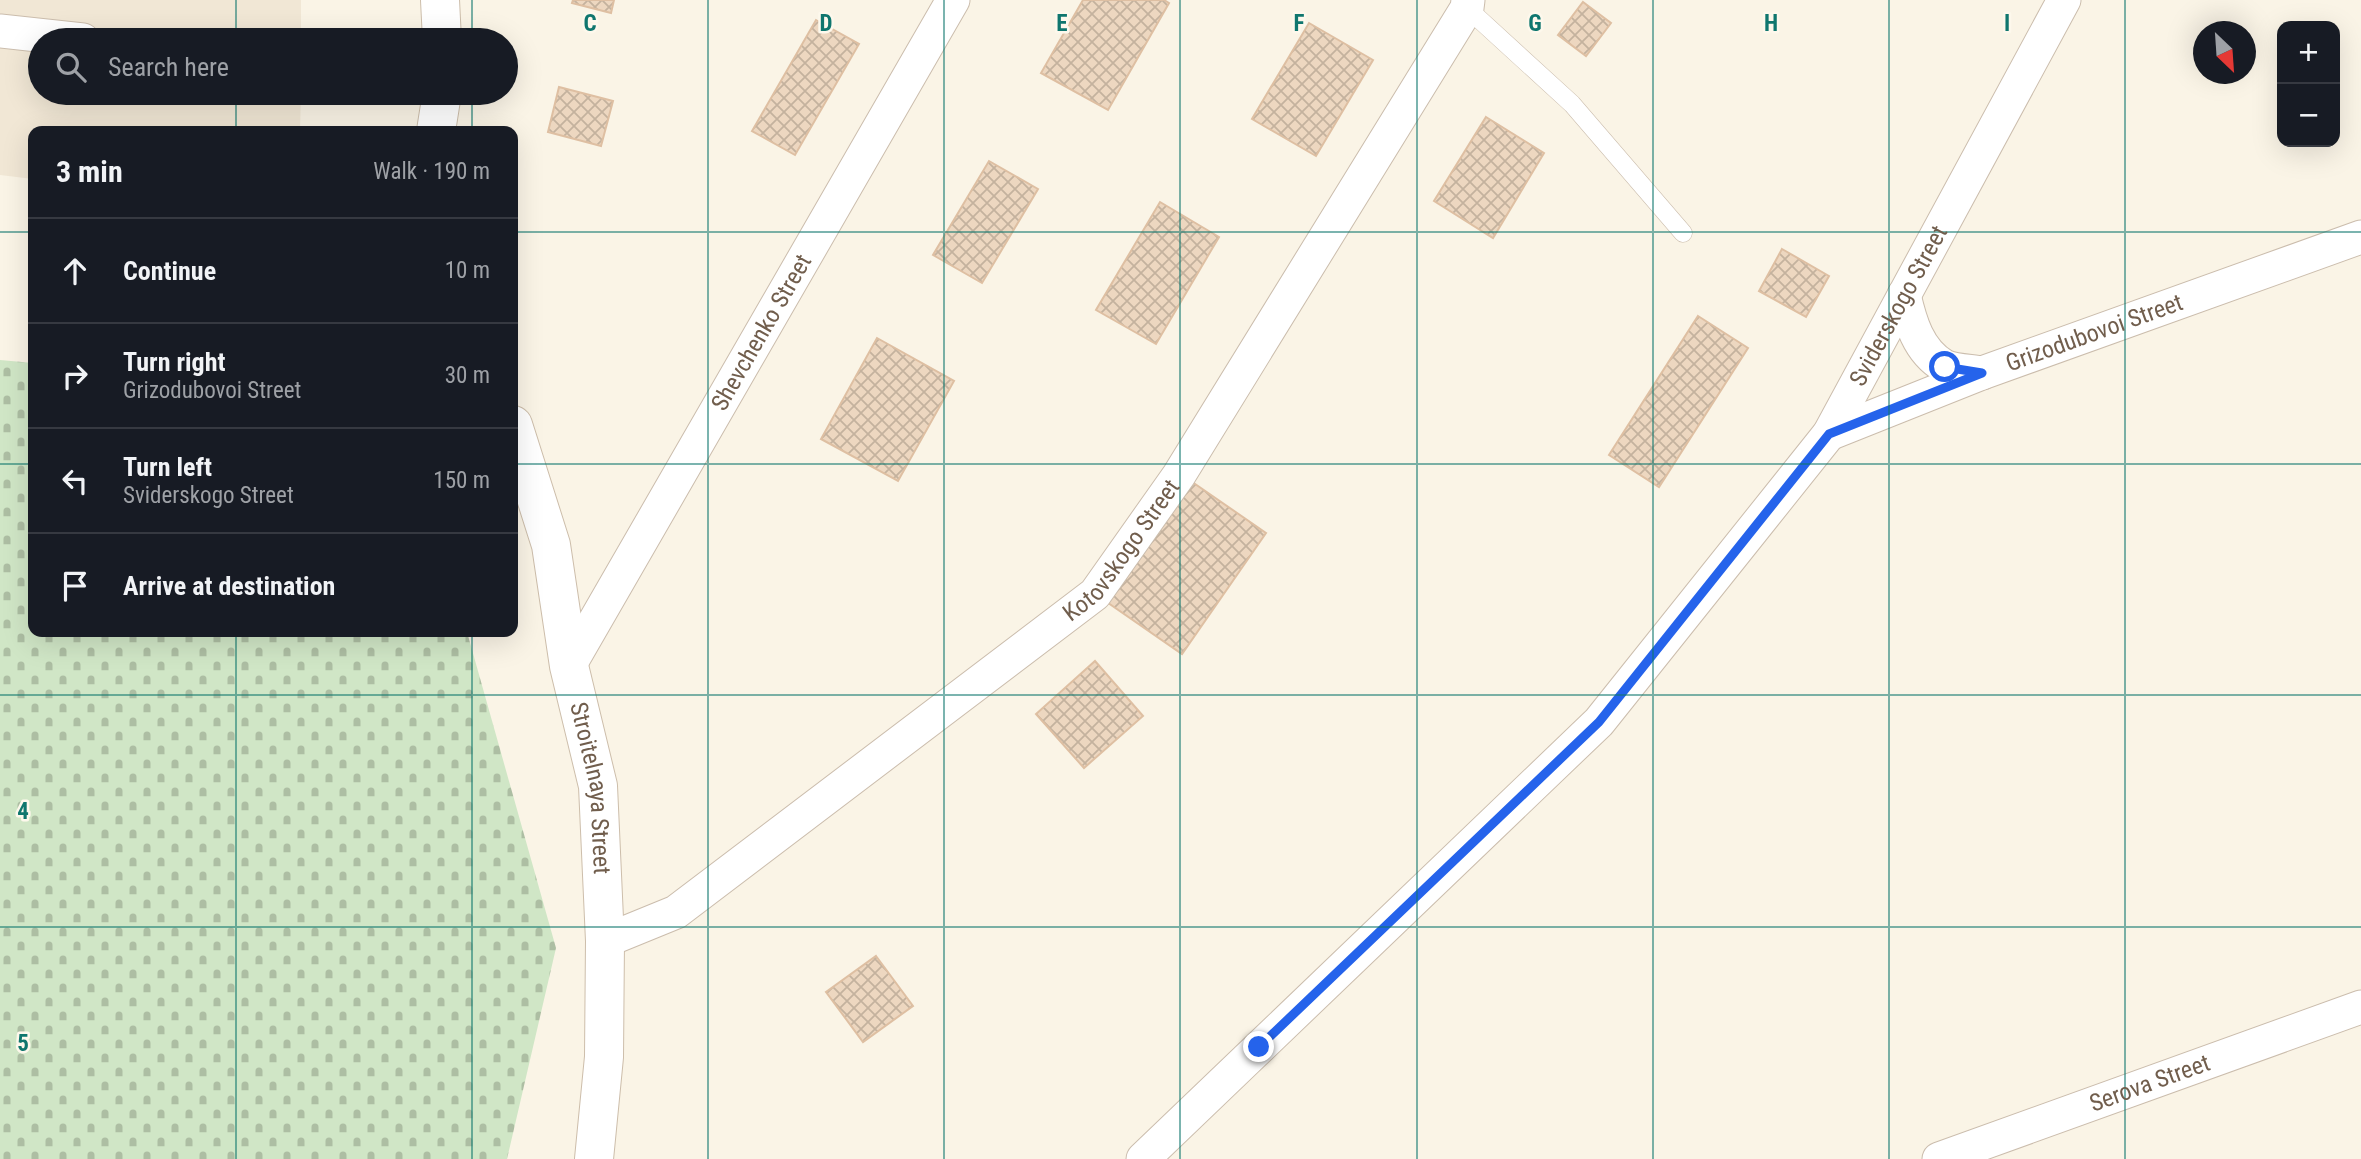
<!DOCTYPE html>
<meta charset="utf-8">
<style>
:root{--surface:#171b24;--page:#242831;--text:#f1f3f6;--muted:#9ea1a6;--line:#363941}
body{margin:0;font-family:"Roboto Condensed",sans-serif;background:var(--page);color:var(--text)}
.controls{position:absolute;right:21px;top:21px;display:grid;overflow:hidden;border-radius:14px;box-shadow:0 7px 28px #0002}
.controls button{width:63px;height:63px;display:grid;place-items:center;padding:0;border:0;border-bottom:2px solid var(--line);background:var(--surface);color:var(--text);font:35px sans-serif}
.compass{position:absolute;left:2193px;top:21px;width:63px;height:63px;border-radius:50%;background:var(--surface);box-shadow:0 7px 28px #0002;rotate:155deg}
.stop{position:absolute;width:21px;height:21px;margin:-16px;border:5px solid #2563eb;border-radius:50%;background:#fff}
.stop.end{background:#2563eb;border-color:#fff;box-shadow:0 2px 7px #0008}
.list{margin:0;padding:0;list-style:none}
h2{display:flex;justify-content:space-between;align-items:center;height:91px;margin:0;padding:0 28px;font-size:30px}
h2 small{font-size:23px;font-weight:400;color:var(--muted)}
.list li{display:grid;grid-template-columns:46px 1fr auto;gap:21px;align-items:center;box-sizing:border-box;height:105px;padding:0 28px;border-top:2px solid var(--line)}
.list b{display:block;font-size:26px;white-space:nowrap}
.list p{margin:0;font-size:23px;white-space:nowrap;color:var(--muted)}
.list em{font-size:23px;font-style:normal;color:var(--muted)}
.icon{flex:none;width:38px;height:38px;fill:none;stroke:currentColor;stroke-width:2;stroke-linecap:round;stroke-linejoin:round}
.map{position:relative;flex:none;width:2361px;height:1159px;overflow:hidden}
.search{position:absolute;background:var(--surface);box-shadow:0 7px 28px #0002;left:28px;top:28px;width:490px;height:77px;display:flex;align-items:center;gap:18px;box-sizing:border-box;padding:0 24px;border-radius:38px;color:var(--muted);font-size:26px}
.panel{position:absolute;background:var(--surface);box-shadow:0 7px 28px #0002;left:28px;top:126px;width:490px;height:511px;border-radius:14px}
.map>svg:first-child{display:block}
.residential{fill:#f1e7d5}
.cemetery{fill:url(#cemetery-stones)}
.building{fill:url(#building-cross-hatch);stroke:#debfa2;stroke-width:2}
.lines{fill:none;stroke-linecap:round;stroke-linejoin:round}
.service-casing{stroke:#cbbdad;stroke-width:19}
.minor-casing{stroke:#cbbdad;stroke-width:35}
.secondary-casing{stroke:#cdbeab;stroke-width:40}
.service{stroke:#fff;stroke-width:18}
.minor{stroke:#fff;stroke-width:33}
.secondary{stroke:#fff;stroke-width:38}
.route{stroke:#2563eb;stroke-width:9}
.grid{fill:none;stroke:#0f766e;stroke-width:2;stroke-opacity:0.55}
.labels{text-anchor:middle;stroke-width:5;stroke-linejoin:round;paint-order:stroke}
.street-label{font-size:24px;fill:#715e4d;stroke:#fdf8ec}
.grid-label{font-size:23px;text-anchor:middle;font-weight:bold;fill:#0f766e;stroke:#fdf8ec;stroke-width:5;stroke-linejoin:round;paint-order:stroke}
</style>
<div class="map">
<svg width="2361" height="1159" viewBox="0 0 2361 1159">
<defs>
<pattern id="cemetery-stones" width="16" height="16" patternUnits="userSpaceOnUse" patternTransform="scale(1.75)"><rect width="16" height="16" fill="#d0e6c6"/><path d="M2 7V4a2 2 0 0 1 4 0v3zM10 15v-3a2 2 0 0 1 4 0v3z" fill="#adbea3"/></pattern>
<pattern id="building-cross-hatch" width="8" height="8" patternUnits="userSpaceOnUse" patternTransform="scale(1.75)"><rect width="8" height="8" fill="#edd7c0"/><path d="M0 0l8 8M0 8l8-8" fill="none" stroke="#c4b29e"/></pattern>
</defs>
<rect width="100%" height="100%" fill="#faf4e6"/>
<path class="residential" d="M0,0H301V40H40V93H301L300,131H33V179L0,175Z"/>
<path class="cemetery" d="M0,360L33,363V632H467L556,948L507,1159H0Z"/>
<path class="building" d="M573,0H614L611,13L572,3Z
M1083,0H1164L1169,3L1108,110L1041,73Z
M1583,2L1611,23L1586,56L1558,35Z
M816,20L859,44L795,155L752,131Z
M1309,23L1373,60L1316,156L1252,119Z
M559,87L613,101L601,146L548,132Z
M1486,117L1544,153L1493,238L1434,201Z
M989,161L1038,189L982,283L933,255Z
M1160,202L1219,237L1156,344L1096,310Z
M1782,249L1829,276L1806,317L1759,291Z
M1698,316L1748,348L1659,487L1609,455Z
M877,338L954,381L898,481L821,439Z
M1185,477L1266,533L1182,654L1101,598Z
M1095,661L1143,716L1084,768L1036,714Z
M876,956L913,1006L863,1042L826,992Z"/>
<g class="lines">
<g class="service-casing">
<path id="service" d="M1467,8L1572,104L1683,233"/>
</g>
<g class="minor-casing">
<g id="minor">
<path d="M0,31L83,40"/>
<path d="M1904,295C1910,321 1918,351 1944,366C1954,371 1971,371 1982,373"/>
<path id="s1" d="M1829,434L1982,373L2361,237"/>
<path id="s2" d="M569,666L953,0"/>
<path id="s3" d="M605,941L676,912L1095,594L1179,475L1467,8L1468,0"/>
<path id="s4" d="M1143,1159L1599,722L1829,434L2064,0"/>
<path id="s5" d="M1939,1159L2361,1007"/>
</g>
</g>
<g class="secondary-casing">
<g id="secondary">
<path d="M440,0L442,40"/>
<path d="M436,131L442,93"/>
<path id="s6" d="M513,425L551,545L569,666L598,786L605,941L604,1057L594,1159"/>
</g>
</g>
<use href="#service" class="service"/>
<use href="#minor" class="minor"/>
<use href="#secondary" class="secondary"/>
</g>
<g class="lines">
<path class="route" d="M1259,1047L1599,722L1829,434L1982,373L1945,367"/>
</g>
<path class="grid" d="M236,0V40M472,0V40M708,0V1159M944,0V1159M1180,0V1159M1417,0V1159M1653,0V1159M1889,0V1159M2125,0V1159M236,93V131M472,93V131M0,232H33M513,232H2361M0,464H33M513,464H2361M236,632V1159M472,632V1159M0,695H2361M0,927H2361"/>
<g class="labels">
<g class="street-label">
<text dy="8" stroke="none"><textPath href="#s4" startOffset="1146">Sviderskogo Street</textPath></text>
<text dy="8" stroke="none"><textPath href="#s2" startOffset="385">Shevchenko Street</textPath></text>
<text dy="8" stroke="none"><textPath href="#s1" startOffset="284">Grizodubovoi Street</textPath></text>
<text dy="8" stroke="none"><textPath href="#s3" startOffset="653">Kotovskogo Street</textPath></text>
<text dy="8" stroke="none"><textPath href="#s6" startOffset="373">Stroitelnaya Street</textPath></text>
<text dy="8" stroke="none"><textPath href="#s5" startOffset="224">Serova Street</textPath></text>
</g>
</g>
<g class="grid-label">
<text x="590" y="31">C</text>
<text x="826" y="31">D</text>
<text x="1062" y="31">E</text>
<text x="1299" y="31">F</text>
<text x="1535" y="31">G</text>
<text x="1771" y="31">H</text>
<text x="2007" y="31">I</text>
<text x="23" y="819">4</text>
<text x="23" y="1051">5</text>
</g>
</svg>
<div class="controls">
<button>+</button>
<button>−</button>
</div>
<svg class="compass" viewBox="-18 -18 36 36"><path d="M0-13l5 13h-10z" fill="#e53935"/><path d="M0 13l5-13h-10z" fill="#9ea1a6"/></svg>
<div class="stop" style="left:1945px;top:367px"></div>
<div class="stop end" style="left:1259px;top:1047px"></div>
<div class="search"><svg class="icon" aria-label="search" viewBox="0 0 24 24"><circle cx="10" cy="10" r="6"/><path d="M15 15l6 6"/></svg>Search here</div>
<section class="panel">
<h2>3 min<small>Walk · 190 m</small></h2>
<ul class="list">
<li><svg class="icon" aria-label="ahead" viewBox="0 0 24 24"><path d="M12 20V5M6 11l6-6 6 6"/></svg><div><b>Continue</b></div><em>10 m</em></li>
<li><svg class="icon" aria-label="right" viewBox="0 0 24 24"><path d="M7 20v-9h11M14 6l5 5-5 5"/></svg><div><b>Turn right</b><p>Grizodubovoi Street</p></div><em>30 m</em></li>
<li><svg class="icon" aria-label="left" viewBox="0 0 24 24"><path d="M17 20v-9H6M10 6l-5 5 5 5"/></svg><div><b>Turn left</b><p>Sviderskogo Street</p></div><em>150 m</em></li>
<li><svg class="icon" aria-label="arrive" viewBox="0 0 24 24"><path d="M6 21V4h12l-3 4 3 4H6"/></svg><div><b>Arrive at destination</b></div></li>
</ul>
</section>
</div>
